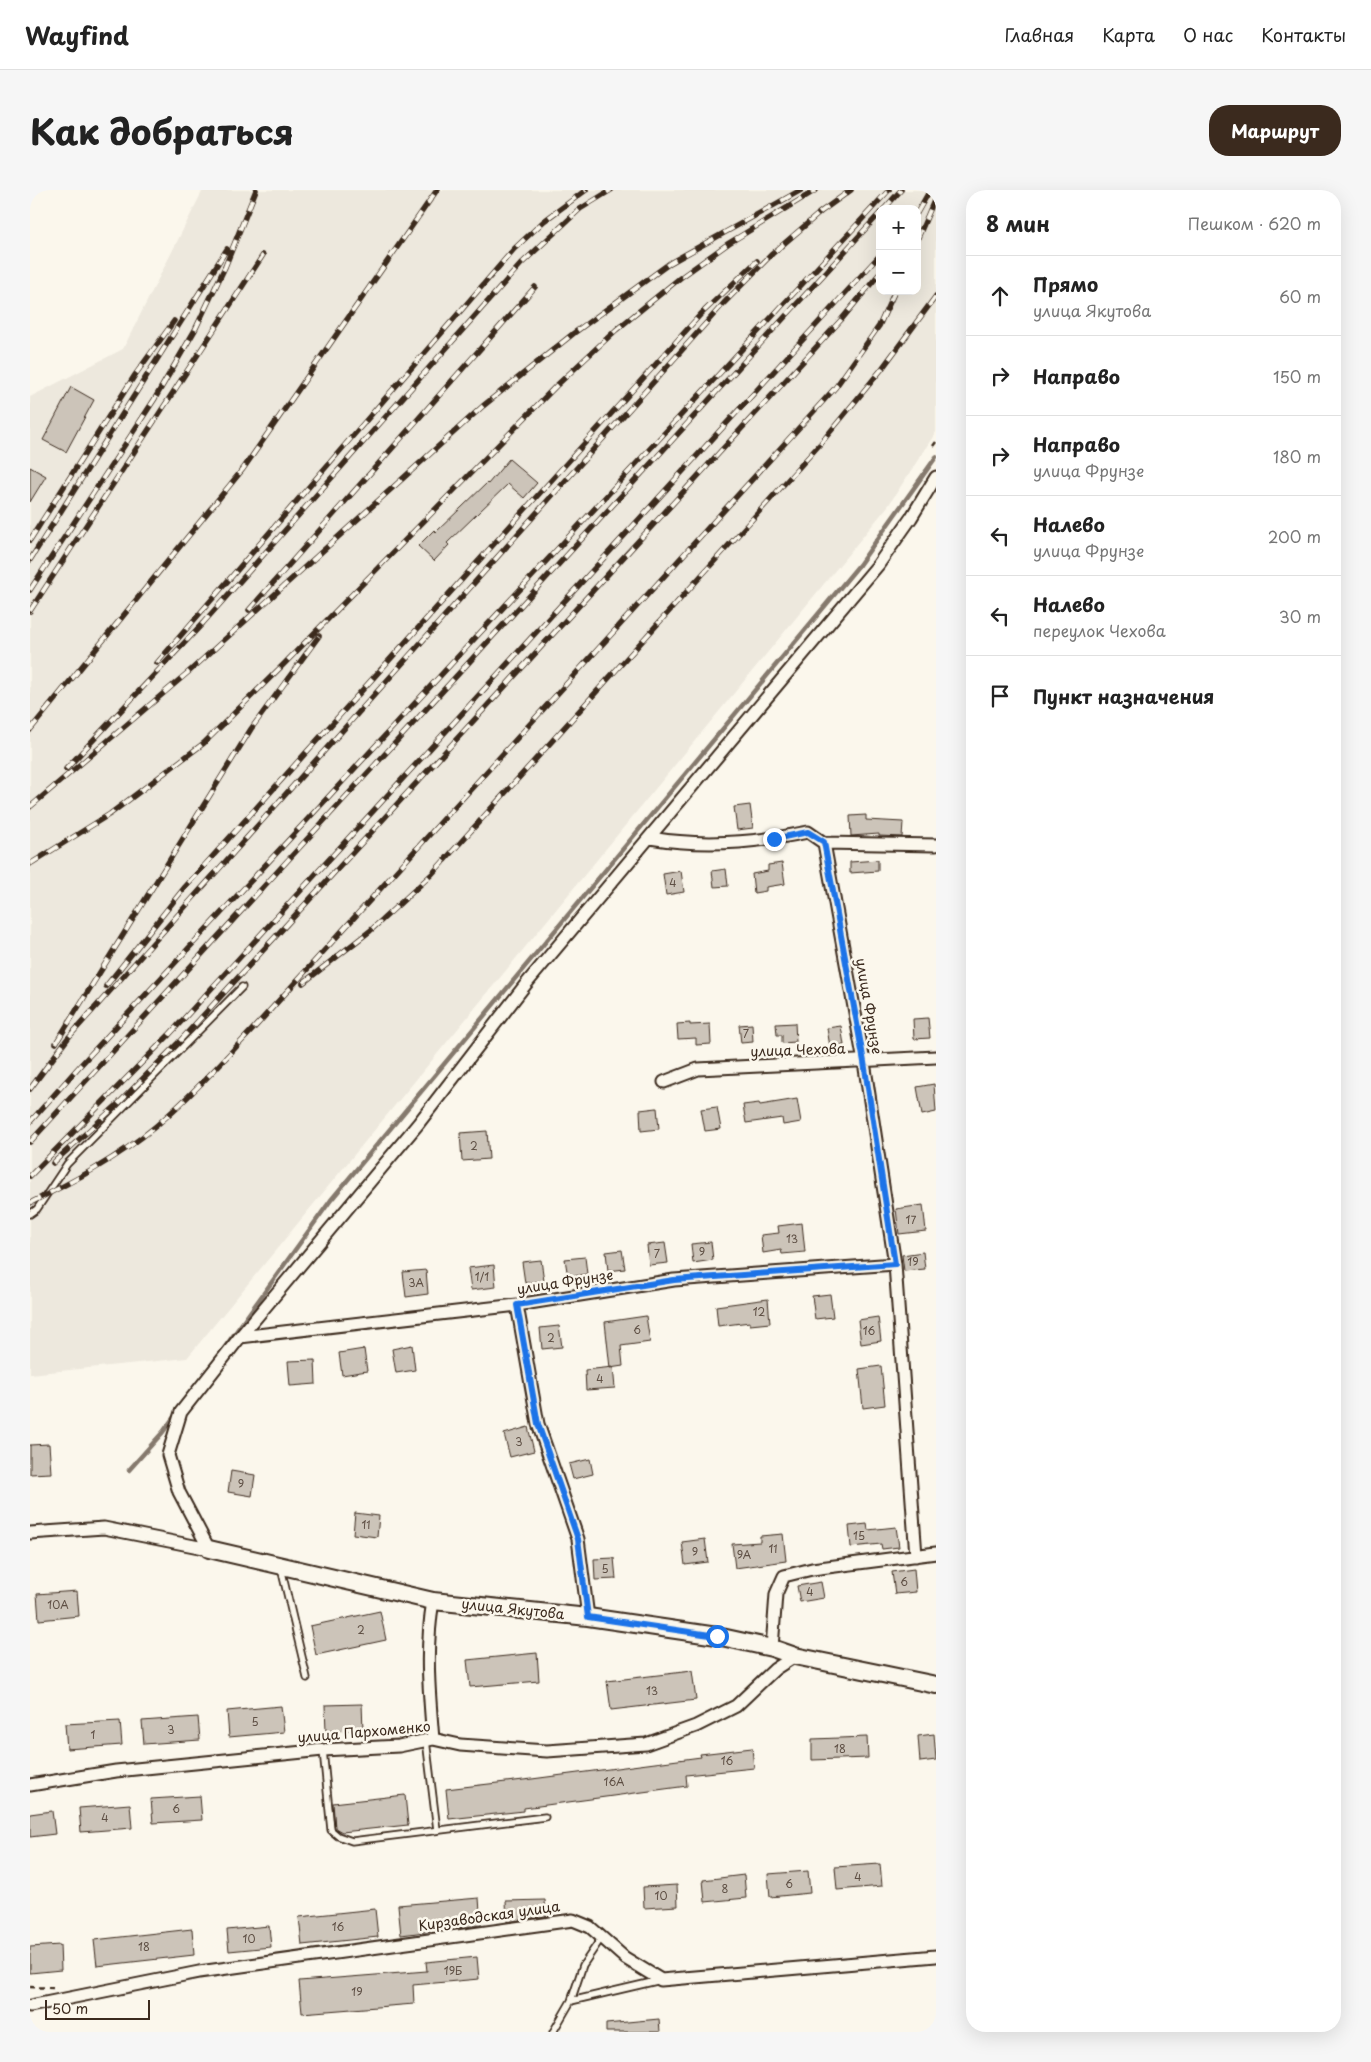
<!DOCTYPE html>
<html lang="ru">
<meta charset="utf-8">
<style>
:root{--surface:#fff;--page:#f6f6f6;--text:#222;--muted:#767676;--line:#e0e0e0;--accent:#3b2a1e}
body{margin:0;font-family:"Playpen Sans",sans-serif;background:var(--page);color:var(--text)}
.controls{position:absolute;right:15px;top:15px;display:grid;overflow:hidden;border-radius:10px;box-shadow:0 5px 20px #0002}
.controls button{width:45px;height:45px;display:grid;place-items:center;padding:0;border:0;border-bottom:1px solid var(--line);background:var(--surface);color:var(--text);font:25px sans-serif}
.scale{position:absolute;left:15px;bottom:12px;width:105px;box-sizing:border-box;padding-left:5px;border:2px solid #3b2a1e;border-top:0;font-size:14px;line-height:18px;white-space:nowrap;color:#3b2a1e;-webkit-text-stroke:4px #fbf7ec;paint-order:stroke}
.stop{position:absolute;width:15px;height:15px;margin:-11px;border:4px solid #1a73e8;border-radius:50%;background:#fff}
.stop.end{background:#1a73e8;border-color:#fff;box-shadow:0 1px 5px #0008}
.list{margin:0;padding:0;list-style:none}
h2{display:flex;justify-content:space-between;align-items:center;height:65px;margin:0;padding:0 20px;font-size:21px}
h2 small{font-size:16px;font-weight:400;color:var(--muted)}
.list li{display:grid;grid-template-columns:32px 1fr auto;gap:15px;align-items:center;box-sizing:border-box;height:80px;padding:0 20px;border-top:1px solid var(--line)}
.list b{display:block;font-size:19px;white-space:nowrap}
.list p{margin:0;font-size:16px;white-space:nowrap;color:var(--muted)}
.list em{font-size:16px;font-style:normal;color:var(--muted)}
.icon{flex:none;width:28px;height:28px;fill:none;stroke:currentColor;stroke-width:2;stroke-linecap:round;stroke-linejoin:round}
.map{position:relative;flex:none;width:906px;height:1842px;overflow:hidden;border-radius:20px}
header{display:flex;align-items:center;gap:30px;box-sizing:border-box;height:70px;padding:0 25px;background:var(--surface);border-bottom:1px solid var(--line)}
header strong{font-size:24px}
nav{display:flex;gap:28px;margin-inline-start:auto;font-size:18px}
.intro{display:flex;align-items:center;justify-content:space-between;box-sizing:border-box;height:120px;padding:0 30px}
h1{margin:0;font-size:35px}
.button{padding:12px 22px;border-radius:20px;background:var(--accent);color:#fff;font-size:18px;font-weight:700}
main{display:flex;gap:30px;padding:0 30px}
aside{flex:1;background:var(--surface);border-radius:20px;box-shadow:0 5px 20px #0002}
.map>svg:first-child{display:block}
.built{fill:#ede8dd;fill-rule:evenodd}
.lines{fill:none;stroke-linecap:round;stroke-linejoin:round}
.stream{stroke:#85796d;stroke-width:4.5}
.building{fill:#ccc4b9;stroke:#3b2a1e}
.lane-casing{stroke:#3b2a1e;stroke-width:9}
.street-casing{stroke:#3b2a1e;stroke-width:15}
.secondary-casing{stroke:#3b2a1e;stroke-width:20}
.path{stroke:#3b2a1e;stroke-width:2.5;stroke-dasharray:5 4;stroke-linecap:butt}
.lane{stroke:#fbf7ec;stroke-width:5.5}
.street{stroke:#fbf7ec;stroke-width:11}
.secondary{stroke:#fbf7ec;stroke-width:16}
.rail-casing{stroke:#3b2a1e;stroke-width:5.5}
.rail{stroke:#fbf7ec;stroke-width:4;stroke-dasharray:11;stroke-linecap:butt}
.route{stroke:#1a73e8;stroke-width:6}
.labels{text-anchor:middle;stroke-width:5;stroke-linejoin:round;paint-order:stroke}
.number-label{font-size:11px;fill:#5f5045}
.street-label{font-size:14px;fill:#3b2a1e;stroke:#fbf7ec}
</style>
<header>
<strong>Wayfind</strong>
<nav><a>Главная</a><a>Карта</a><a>О нас</a><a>Контакты</a></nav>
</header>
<div class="intro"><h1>Как добраться</h1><a class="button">Маршрут</a></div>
<main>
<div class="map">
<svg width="906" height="1842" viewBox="0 0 906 1842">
<rect width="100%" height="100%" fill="#fbf7ec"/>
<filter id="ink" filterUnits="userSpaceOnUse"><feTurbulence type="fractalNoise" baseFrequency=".02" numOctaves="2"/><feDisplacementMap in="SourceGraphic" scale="10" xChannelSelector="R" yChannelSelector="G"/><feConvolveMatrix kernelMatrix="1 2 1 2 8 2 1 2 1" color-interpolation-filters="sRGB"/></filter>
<g filter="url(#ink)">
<path class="built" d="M173,0H906V242L858,316L157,1168L0,1184V207L93,159ZM850,19H887V101H850Z"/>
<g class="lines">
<path class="stream" d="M192,1161L301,1010L829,375L906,267
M99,1280L133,1242L146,1224"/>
</g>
<path class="building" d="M41,197L64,210L36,262L13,250Z
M479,269L507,293L494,308L478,294L417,353L419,355L404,371L388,356L404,340L406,342L457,293L458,294Z
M0,277L16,286L0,312Z
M720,615L723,638L707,640L704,617Z
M836,625V630L873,632L872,647L849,646V644L821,646L820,626Z
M848,670V681L820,683V672Z
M752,673L755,694L736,697V701L724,703L722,684L738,681V675Z
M696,679L698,696L684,697L682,681Z
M651,681L654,702L636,705L633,684Z
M898,828L900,848L884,849L883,829Z
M660,833V835L680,834L681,854L666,855V848L648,849L647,834Z
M765,833L766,852L752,853V845H747L746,834Z
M722,834L723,852L711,853L709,835Z
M811,836L814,855L800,857L797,838Z
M904,894L906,922L892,925L887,897Z
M767,909L771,932L753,935L752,928L716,933L713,915L729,913L730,915Z
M687,917L691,939L675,941L671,919Z
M627,918L629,939L611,941L610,920Z
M457,941L459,969L432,971L430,943Z
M893,1015L896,1041L869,1044L866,1019Z
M772,1033L775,1062L752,1064L751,1060L733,1063L731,1045L749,1043L748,1036Z
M681,1052L683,1070L663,1073L661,1054Z
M635,1053L638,1073L619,1075L617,1055Z
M592,1060L595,1079L578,1081L576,1062Z
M893,1062L895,1079L874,1081L872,1065Z
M555,1067L557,1084L538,1087L535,1069Z
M511,1070L514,1091L495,1093L492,1072Z
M464,1075L466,1097L441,1100L438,1078Z
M396,1080L398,1104L376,1107L373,1082Z
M800,1104L803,1127L785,1129L782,1106Z
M738,1109L740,1133L720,1135V1132L688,1136L686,1116Z
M616,1126L620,1152L591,1156L593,1176L580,1178L575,1132Z
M848,1127L851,1151L831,1154L828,1130Z
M529,1136L532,1157L512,1159L510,1138Z
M382,1155L385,1180L366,1183L362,1159Z
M334,1159L337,1181L312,1185L309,1163Z
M285,1170L286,1194L260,1196L258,1171Z
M851,1176L855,1215L833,1218L829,1179Z
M583,1177L585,1198L556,1200L555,1180Z
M498,1237L504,1261L480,1267L474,1244Z
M19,1254L21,1283L0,1284V1255Z
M560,1269L563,1284L543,1289L539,1274Z
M201,1281L225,1285L222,1306L198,1302Z
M325,1323L349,1326L347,1347L323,1344Z
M837,1334L838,1340L866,1337L869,1357L852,1359L851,1354L821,1357L819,1336Z
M753,1344L756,1371L705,1378L702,1354L730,1352V1346Z
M675,1349L678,1372L655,1375L652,1352Z
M584,1368L586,1389L565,1390L564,1369Z
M884,1379L886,1402L865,1404L862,1382Z
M791,1392L794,1408L770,1412L767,1396Z
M47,1401L49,1426L9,1430L7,1404Z
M350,1421L356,1450L286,1465L280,1436Z
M507,1463L509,1491L440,1497L437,1470Z
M662,1481L666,1510L581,1520L577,1491Z
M332,1514L333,1540L296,1541L295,1515Z
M251,1516L254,1542L199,1547L197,1521Z
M168,1527L170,1550L114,1554L112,1531Z
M90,1531L92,1555L37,1559L35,1534Z
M904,1544L906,1570L890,1572L888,1546Z
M837,1547L838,1568L782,1570V1549Z
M722,1558L724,1578L656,1585L657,1596L494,1618V1621L419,1629L416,1599L502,1589L671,1567L670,1564Z
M375,1605L378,1635L312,1642L305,1638L303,1613Z
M170,1606L172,1630L123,1633L121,1609Z
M100,1614L102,1638L51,1642L49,1618Z
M22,1621L25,1644L0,1647V1624Z
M850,1674L852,1696L807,1700L805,1677Z
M778,1681L780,1703L740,1707L738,1684Z
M714,1685L716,1708L675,1712L673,1690Z
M647,1695L648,1716L614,1718L613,1697Z
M449,1708L451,1735L371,1745L368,1715Z
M515,1710L516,1726L477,1732L476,1711Z
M345,1719L348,1747L272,1755L269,1727Z
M239,1736L241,1757L199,1761L197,1740Z
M162,1739L164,1765L67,1776L64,1750Z
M30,1755L31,1780L0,1783V1757Z
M447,1767L449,1789L383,1795L384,1814L272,1823L269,1791L397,1781L396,1772Z
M629,1829L630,1842H576V1834Z"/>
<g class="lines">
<g class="lane-casing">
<path id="lane" d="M0,1024L7,1019L37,974L212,797
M251,1378L277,1488
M396,1550L407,1640
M293,1560L301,1640L308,1646L322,1651L515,1627
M541,1811L631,1790
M523,1842L541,1811L553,1775L572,1747"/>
</g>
<g class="street-casing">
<path id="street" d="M620,648C673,657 726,653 778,642L794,653L906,655
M794,653L834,872L865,1074L886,1366
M634,892L668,879L906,867
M487,1115L508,1234L548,1349L558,1427
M210,1147L487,1115L644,1090L865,1074
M0,1343L74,1338L179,1359
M179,1359L149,1302L138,1265L151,1222L210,1147L388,934L496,794L848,375L881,328L906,287
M403,1411C395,1458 399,1502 403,1549
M742,1458L746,1404L754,1386L782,1379L906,1363
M0,1595L86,1581L293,1560L369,1556L403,1549L430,1555L517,1561L616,1554L666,1536L706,1516L745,1479L765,1466
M0,1816L169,1782L543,1730L560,1737L595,1768L631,1790L906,1766"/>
</g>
<g class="secondary-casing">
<path id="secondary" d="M179,1359L403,1411L558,1427L687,1446L742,1458L765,1466L906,1495"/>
</g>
<path class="path" d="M903,256L906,252
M0,1797L23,1798"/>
<use href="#lane" class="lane"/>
<use href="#street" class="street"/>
<use href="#secondary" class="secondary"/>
<g class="rail-casing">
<path id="rail" d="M854,19L871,0
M789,23L821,0
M887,23L900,0
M887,50L906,6
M0,350L105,185L144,131
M0,370L197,59
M0,400L124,210L165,140L195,77L226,0
M219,420L505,97
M0,421L233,65
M127,473L484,59L514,31L556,0
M0,540L213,279L407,0
M36,579L173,433L491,74L550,19L581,0
M0,617L162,479L453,216L544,143L640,73L771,0
M0,674L80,624L174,553L254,474L526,196L586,140L650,88L699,53L786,0
M273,793L340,741L402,684L791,253L851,180L906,106
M76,796L155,697L671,124L727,71
M26,853L221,539L289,446
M0,899L38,848L694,113L742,64L793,20
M0,932L47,879L859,0
M0,952L850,23
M23,973L86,916L147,854L811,130L850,83
M0,986L139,845L850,65
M0,1013C44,991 88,968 126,936C161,906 192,872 223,839L805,198L849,136L865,101"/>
</g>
<use href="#rail" class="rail"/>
</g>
</g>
<g class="lines" filter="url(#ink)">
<path class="route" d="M687,1446L558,1427L548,1349L508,1234L487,1115L644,1090L865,1074L834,872L794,652L778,642L744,649"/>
</g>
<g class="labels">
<g class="number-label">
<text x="643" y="697">4</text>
<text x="716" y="848">7</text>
<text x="444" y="960">2</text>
<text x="881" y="1034">17</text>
<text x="762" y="1053">13</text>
<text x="672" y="1066">9</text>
<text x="627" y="1068">7</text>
<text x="883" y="1076">19</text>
<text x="452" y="1091">1/1</text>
<text x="386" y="1097">3А</text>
<text x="729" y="1126">12</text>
<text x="607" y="1144">6</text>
<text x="839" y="1145">16</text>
<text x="521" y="1152">2</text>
<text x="570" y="1193">4</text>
<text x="489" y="1256">3</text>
<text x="211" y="1298">9</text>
<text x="336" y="1339">11</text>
<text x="829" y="1350">15</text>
<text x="743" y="1363">11</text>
<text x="665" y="1366">9</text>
<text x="714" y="1369">9А</text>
<text x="575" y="1383">5</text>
<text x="874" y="1396">6</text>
<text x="780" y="1406">4</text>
<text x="28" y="1419">10А</text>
<text x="331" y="1444">2</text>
<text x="622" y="1505">13</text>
<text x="225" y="1536">5</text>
<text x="141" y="1544">3</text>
<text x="63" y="1549">1</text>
<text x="810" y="1563">18</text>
<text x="697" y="1575">16</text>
<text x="584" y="1596">16А</text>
<text x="146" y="1623">6</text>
<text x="75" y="1632">4</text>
<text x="828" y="1691">4</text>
<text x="759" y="1698">6</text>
<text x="695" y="1703">8</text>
<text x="631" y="1710">10</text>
<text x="308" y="1741">16</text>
<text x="219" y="1753">10</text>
<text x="114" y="1761">18</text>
<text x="423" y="1785">19Б</text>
<text x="327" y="1806">19</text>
</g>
<g class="street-label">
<text transform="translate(839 816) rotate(80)" y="5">улица Фрунзе</text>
<text transform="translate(768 860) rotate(-2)" y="5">улица Чехова</text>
<text transform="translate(535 1092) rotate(-9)" y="5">улица Фрунзе</text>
<text transform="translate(483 1419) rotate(6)" y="5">улица Якутова</text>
<text transform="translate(334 1542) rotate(-5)" y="5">улица Пархоменко</text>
<text transform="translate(459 1726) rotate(-8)" y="5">Кирзаводская улица</text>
</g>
</g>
</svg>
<div class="controls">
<button>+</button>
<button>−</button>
</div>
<div class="scale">50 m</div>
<div class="stop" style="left:687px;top:1446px"></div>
<div class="stop end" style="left:744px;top:649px"></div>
</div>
<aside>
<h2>8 мин<small>Пешком · 620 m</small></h2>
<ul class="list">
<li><svg class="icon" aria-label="ahead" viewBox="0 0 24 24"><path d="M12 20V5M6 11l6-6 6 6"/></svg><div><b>Прямо</b><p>улица Якутова</p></div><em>60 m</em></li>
<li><svg class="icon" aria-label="right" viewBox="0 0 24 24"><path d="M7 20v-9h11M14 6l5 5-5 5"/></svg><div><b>Направо</b></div><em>150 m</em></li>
<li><svg class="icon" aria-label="right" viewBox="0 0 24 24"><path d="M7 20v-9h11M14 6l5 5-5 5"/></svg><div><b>Направо</b><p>улица Фрунзе</p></div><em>180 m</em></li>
<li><svg class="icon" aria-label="left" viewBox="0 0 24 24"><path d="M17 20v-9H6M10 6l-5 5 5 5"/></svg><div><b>Налево</b><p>улица Фрунзе</p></div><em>200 m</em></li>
<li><svg class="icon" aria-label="left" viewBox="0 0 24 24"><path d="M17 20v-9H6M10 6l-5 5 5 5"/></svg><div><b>Налево</b><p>переулок Чехова</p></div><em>30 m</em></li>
<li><svg class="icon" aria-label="arrive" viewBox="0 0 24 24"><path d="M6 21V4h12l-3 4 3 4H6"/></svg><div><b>Пункт назначения</b></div></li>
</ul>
</aside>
</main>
